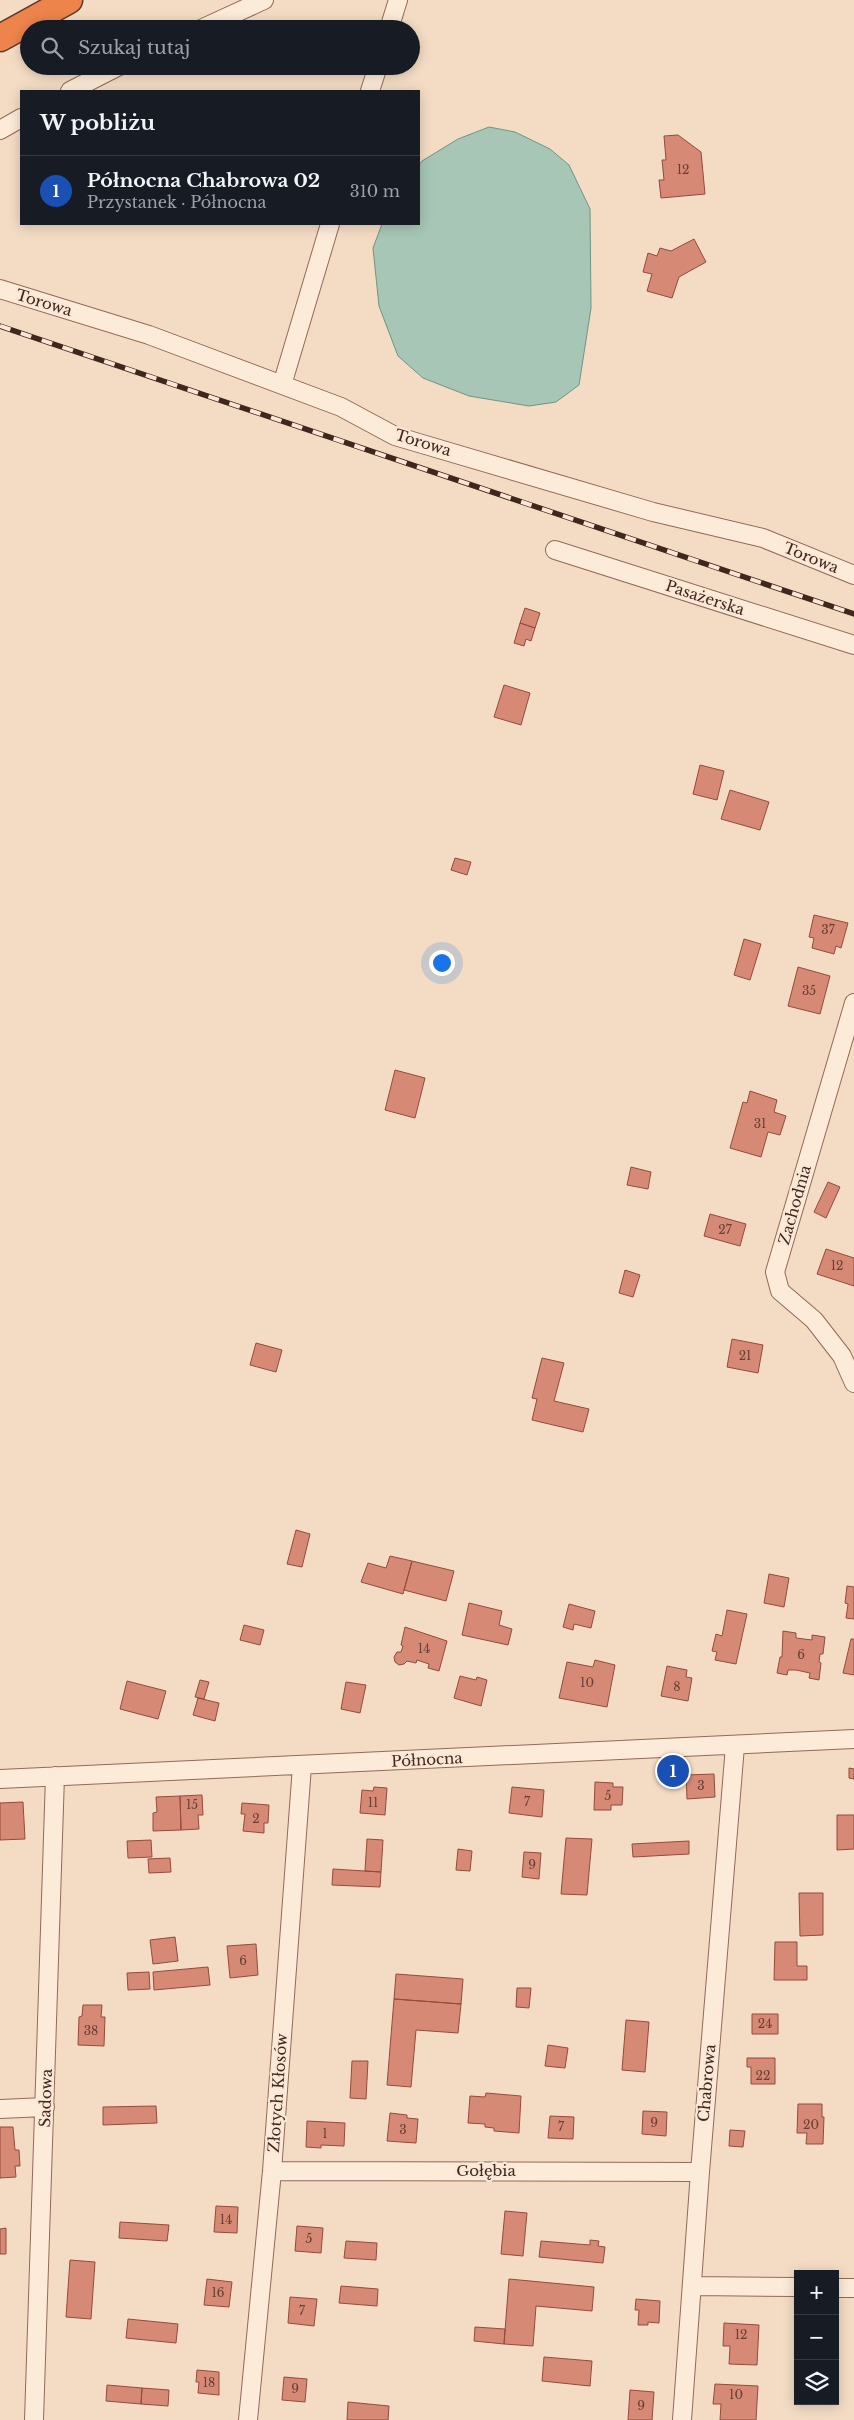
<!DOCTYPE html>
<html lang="pl">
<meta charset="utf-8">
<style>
:root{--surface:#171b24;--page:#242831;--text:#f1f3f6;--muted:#9ea1a6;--line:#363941;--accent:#7c3aed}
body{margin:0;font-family:"Libre Baskerville",serif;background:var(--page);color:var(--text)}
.controls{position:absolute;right:15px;bottom:15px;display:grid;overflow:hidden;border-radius:0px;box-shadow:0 2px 12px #0003}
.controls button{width:45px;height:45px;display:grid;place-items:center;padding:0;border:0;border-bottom:1px solid var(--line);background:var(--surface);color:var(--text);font:25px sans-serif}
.you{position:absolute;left:441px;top:962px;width:18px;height:18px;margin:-12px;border:4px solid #fff;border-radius:50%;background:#1a73e8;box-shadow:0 0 0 8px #1a73e833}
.badge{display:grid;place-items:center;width:32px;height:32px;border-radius:50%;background:var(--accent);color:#fff;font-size:16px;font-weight:700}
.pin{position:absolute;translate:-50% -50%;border:2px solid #fff;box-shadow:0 1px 5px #0006}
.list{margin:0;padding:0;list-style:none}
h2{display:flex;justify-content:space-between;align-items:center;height:65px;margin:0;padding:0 20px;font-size:21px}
h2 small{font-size:16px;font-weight:400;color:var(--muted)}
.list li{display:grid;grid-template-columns:32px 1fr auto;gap:15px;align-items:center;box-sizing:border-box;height:70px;padding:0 20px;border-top:1px solid var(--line)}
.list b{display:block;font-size:19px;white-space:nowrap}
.list p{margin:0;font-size:16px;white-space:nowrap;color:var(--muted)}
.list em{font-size:16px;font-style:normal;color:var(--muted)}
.icon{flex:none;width:28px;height:28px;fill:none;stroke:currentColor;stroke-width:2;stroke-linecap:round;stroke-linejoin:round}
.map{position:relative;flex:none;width:854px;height:2420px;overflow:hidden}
.search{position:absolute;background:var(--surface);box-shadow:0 2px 12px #0003;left:20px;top:20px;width:400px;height:55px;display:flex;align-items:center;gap:12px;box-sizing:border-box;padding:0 18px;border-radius:28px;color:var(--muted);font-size:19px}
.panel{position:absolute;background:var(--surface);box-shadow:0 2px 12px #0003;left:20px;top:90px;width:400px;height:135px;border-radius:0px}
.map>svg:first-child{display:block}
.water{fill:#a7c6b6;stroke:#6c9683}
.building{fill:#d68975;stroke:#944b3a}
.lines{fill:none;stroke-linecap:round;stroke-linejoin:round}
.minor-casing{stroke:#916a58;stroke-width:20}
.highway-casing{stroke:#5f392c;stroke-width:29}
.minor{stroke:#fdebd9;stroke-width:18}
.highway{stroke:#ec844c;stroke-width:26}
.rail-casing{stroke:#40271d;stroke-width:5.5}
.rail{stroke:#fae7d5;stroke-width:4;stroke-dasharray:11;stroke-linecap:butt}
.labels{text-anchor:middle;stroke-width:4.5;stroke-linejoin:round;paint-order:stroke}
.number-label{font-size:12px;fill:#664033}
.street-label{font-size:15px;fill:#40271d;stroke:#fae7d5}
</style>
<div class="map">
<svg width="854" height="2420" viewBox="0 0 854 2420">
<rect width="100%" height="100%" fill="#f4dcc4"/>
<path class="water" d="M489,127L515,132L550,149L569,165L590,209L591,308L579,385L556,402L529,406L469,396L423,378L398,356L379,306L373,248L382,224H419V165L422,161L458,139Z"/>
<path class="building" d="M678,135L701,152L705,194L661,198L659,180H664L662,160H666L664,136Z
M694,239L706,262L679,277L672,298L647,291L652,274L643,272L648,253L657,256L660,248L671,251Z
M525,608L540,613L535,628L520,623Z
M520,623L535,628L531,641L526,639L524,646L514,643Z
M504,685L530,693L521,725L494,717Z
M700,765L724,771L717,800L693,794Z
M730,790L769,802L760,830L721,819Z
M455,858L471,862L467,875L451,870Z
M814,915L848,923L841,948L836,946L834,954L812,948L814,938L809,937Z
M744,939L761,944L750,980L734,975Z
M798,967L830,976L820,1014L788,1006Z
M395,1070L425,1078L415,1118L385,1110Z
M750,1091L777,1100L774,1112L786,1116L780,1135L768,1132L761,1157L730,1148L743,1102L747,1103Z
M631,1167L651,1172L648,1189L627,1185Z
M828,1182L840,1187L826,1218L814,1212Z
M710,1214L746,1224L740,1246L704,1236Z
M826,1249L854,1258V1286L817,1274Z
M625,1270L640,1275L633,1297L619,1293Z
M732,1339L763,1345L758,1373L727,1367Z
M256,1343L282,1350L276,1372L250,1365Z
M542,1358L564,1363L554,1401L589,1409L583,1432L532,1420L537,1399L532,1398Z
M296,1530L310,1534L302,1567L287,1564Z
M390,1556L412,1561L403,1594L361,1582L368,1563L386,1568Z
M412,1561L454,1571L446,1601L404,1590Z
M769,1574L789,1578L784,1607L764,1603Z
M847,1586L854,1587V1619L846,1618L848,1604L845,1603Z
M469,1603L502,1611L499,1625L512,1629L508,1645L462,1635Z
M569,1604L595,1611L591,1628L574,1624L573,1630L563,1627Z
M727,1610L747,1614L736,1664L715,1660L717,1652L712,1651L716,1634L722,1636Z
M244,1625L264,1630L260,1645L240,1640Z
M405,1627L447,1641L439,1671L428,1668L429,1664L417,1660L416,1663L407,1661L404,1664L399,1665L395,1662L394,1657L397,1652H401L403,1646L401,1645Z
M783,1631L796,1633V1638L812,1640V1635L825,1637L823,1654H820L819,1662L821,1663L819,1680L809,1678L810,1673L796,1670H788L787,1675L777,1673L780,1657H782Z
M851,1639H854V1675L843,1673Z
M595,1660L615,1665L607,1707L559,1698L567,1662L593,1667Z
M667,1666L687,1670L686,1677L692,1678L688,1701L661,1696Z
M460,1676L476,1680L477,1677L487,1680L481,1706L454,1698Z
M200,1680L209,1682L204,1699L195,1697Z
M127,1681L166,1691L158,1719L120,1709Z
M346,1682L366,1685L360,1713L341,1709Z
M198,1698L219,1703L215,1721L193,1715Z
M849,1768L854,1769V1779L849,1778Z
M714,1774L715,1797L687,1799L686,1775Z
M595,1782L613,1783V1787H623L622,1805H611V1810H594Z
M374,1787L387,1788L385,1815L360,1813L362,1790L373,1791Z
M512,1787L544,1790L542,1817L509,1813Z
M202,1795L203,1815H198L199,1829L181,1830L180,1796Z
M180,1796L181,1830L153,1831V1813L157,1812L156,1797Z
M23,1802L25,1839L0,1840V1803Z
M242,1803L269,1805L268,1823H264V1833L243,1831L245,1814H241Z
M837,1815H854V1849L837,1850Z
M566,1838L592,1839L587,1895L561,1894Z
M367,1839L383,1840L381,1872L365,1871Z
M151,1840L152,1857L128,1858L127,1841Z
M689,1841V1854L633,1857L632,1844Z
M458,1849L472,1851L470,1871L456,1870Z
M524,1852L541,1853L539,1879L522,1877Z
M170,1858L171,1872L149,1873L148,1859Z
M333,1869L381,1872L380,1887L332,1885Z
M799,1893H823V1935L800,1936Z
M175,1937L178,1961L153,1964L150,1940Z
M775,1942H797V1966H807V1980H774Z
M256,1944L258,1975L230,1978L227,1946Z
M208,1967L210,1985L154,1990L153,1972Z
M149,1972L150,1989L128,1990L127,1973Z
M396,1974L463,1979L461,2004L394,1999Z
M517,1988H531L529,2008L516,2007Z
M394,1999L461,2004L458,2033L416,2030L411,2087L387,2085Z
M83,2005H102L101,2017H105L104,2046L78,2045L79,2017L82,2016Z
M752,2014H778V2034H752Z
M626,2020L649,2022L645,2072L622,2070Z
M548,2045L568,2048L565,2068L545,2066Z
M747,2058H775V2084H751V2067H747Z
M352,2061H368L366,2099L350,2098Z
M486,2093L521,2096L519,2133L494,2131V2128L485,2127V2124L468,2123L470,2096L485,2097Z
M798,2104H822V2117H824L823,2144H806L807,2133H797Z
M156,2106L157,2123L103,2125V2107Z
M643,2111L667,2112L666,2136L642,2134Z
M390,2113L407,2115V2118L418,2119L416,2143L387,2141Z
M550,2116L574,2117L573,2139L548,2138Z
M307,2121L345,2123L344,2146L321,2145V2148L306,2147Z
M0,2127H13L15,2150H19L20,2166H15L16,2177L0,2178Z
M730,2130L745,2131L743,2147L729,2146Z
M216,2206L238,2207L237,2233L214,2232Z
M505,2211L527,2213L523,2256L501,2254Z
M120,2222L169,2225L167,2241L119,2238Z
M297,2226L323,2228L321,2253L295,2251Z
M6,2228V2254H0V2229Z
M590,2240L599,2241L598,2246L605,2247L603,2263L539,2257L541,2241L590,2245Z
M346,2241L377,2243L376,2260L344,2258Z
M70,2260L95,2262L91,2319L66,2317Z
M207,2279L232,2282L229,2307L204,2305Z
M509,2279L594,2287L592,2311L536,2306L533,2346L504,2344Z
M341,2286L378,2289L377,2306L339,2303Z
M290,2297L317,2299L314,2326L288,2323Z
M636,2299L660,2301L659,2323L648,2322V2325H638L639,2310H635Z
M128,2319L178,2324L176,2343L126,2338Z
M724,2323L759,2325L757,2365L729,2364L730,2346H723Z
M475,2327L505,2329L504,2344L474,2341Z
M544,2357L592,2361L590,2386L542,2381Z
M197,2370L219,2372V2395L198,2393L199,2382H196Z
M284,2377L307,2379L305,2402L282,2400Z
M715,2384L758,2386L756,2420H720L721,2404H713Z
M107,2385L142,2388L141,2404L106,2401Z
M142,2388L169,2390L168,2406L141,2404Z
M630,2390L654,2392L652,2420H628Z
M348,2402L389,2406L388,2420H347Z"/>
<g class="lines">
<g class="minor-casing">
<path id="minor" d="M201,29L264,0
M389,29L398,0
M70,91L119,66
M370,91L378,66
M0,130L21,118
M0,289L149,335L341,407L395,436L653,512L763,538L854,575
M282,385L330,224
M555,550L854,645
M854,1003L775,1272L780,1291L814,1320L842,1356L854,1383
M0,1779L854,1739
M0,2109L45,2107
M272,2171L700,2172
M693,2286L798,2287
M835,2288H854
M34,2420L55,1776
M248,2420L272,2171L302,1766
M682,2420L700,2172L735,1746"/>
</g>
<g class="highway-casing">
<path id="highway" d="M0,38L69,0"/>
</g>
<use href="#minor" class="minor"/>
<use href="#highway" class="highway"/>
<g class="rail-casing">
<path id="rail" d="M0,326L854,614"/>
</g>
<use href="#rail" class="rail"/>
</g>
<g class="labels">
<g class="number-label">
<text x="683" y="174">12</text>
<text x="828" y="934">37</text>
<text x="809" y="995">35</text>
<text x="760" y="1128">31</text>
<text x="725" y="1234">27</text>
<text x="837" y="1270">12</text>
<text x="745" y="1360">21</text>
<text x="424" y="1653">14</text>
<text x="801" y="1659">6</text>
<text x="587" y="1687">10</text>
<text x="677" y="1691">8</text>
<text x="701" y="1790">3</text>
<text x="608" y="1800">5</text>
<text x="527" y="1806">7</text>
<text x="373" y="1807">11</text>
<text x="192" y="1809">15</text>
<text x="256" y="1823">2</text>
<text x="532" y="1869">9</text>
<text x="243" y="1965">6</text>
<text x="765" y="2028">24</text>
<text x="91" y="2035">38</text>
<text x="763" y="2080">22</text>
<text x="654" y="2127">9</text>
<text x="811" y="2129">20</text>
<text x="561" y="2131">7</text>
<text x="403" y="2134">3</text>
<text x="325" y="2138">1</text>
<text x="226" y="2224">14</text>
<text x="309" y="2243">5</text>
<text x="218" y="2297">16</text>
<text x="302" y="2315">7</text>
<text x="741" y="2339">12</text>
<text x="209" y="2387">18</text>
<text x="295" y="2393">9</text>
<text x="736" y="2399">10</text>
<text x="641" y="2410">9</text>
</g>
<g class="street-label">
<text transform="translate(44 303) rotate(17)" y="5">Torowa</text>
<text transform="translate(423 443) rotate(17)" y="5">Torowa</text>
<text transform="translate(811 558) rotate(22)" y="5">Torowa</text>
<text transform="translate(705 598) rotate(18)" y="5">Pasażerska</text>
<text transform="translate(795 1205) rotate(-74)" y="5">Zachodnia</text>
<text transform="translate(427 1760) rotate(-3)" y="5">Północna</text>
<text transform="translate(707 2083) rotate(-85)" y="5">Chabrowa</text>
<text transform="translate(278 2093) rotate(-86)" y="5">Złotych Kłosów</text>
<text transform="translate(46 2098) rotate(-88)" y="5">Sadowa</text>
<text x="486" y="2176">Gołębia</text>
</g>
</g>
</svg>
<div class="controls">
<button>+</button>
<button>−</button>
<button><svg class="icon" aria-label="layers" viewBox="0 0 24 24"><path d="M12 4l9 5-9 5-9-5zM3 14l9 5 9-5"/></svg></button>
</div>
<div class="you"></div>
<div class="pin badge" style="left:673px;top:1771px;background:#1a4fb4">1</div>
<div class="search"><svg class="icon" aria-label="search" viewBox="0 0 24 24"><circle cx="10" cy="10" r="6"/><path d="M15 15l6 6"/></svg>Szukaj tutaj</div>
<section class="panel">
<h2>W pobliżu<small></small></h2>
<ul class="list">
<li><span class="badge" style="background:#1a4fb4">1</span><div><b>Północna Chabrowa 02</b><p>Przystanek · Północna</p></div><em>310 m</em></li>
</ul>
</section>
</div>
